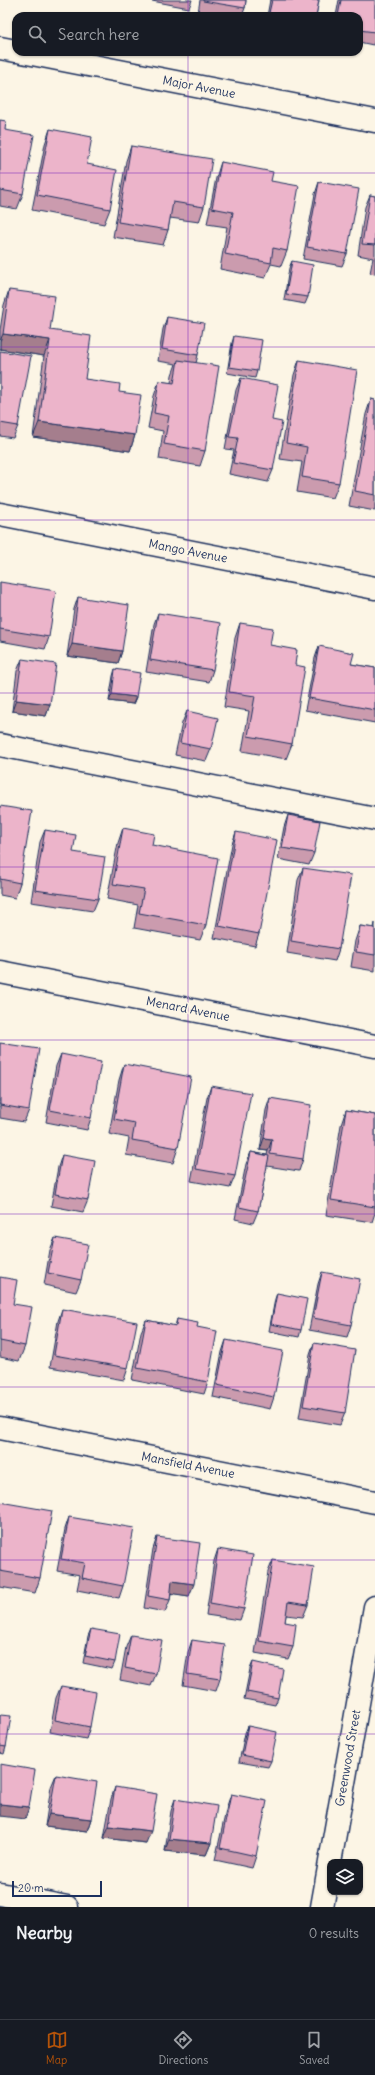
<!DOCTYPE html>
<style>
:root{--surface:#171b24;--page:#20242c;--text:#f1f3f6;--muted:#9ea1a6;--line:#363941;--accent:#b45309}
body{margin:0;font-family:Delius,sans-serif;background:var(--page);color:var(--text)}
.controls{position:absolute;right:12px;bottom:12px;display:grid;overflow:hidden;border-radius:8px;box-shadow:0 1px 3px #0004}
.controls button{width:36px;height:36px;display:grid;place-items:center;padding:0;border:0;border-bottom:1px solid var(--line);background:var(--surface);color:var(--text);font:20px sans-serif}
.scale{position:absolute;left:12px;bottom:10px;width:90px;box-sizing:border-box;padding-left:4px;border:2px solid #1b2f5e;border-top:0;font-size:11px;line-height:14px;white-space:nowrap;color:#1b2f5e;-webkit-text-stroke:3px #fcf5e5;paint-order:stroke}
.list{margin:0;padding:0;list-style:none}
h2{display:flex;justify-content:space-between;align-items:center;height:52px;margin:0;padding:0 16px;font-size:17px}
h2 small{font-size:13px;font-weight:400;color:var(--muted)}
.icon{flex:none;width:22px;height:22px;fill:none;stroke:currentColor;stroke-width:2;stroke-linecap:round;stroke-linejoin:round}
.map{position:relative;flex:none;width:375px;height:1907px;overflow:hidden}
.search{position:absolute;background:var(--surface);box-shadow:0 1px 3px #0004;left:12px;right:12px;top:12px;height:44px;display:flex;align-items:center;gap:10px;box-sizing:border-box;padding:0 14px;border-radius:12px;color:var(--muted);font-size:15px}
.sheet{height:112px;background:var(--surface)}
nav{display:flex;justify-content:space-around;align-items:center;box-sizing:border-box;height:56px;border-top:1px solid var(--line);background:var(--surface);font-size:11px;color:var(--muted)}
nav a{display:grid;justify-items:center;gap:2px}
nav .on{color:var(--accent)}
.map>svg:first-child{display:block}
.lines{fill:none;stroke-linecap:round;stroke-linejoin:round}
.minor-casing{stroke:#1b2f5e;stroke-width:25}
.minor{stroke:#fcf5e5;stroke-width:22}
.wall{fill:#cb9bae;stroke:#1b2f5e}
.shaded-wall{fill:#a57e8d;stroke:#1b2f5e}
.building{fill:#ecb4ca;stroke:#1b2f5e}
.grid{fill:none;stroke:#7b2cbf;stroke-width:1;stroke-opacity:0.55}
.labels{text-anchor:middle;stroke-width:3.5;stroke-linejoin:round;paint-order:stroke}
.street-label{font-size:12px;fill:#1b2f5e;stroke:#fcf5e5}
</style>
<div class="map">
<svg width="375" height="1907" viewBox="0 0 375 1907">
<rect width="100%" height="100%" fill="#fcf5e5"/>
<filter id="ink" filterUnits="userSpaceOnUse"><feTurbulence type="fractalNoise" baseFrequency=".025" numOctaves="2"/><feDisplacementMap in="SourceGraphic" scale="8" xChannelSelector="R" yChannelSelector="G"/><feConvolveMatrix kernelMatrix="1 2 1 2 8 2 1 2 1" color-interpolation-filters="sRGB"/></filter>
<g filter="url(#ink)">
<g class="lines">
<g class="minor-casing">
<path id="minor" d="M0,48L16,51
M22,52L375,121
M0,514L375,588
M0,745L375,819
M0,972L375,1046
M0,1428L375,1502
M330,1862L375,1607
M0,1894L67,1907
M322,1907L330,1862"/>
</g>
<use href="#minor" class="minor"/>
</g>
<path class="wall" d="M152,0H192L189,8L152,1Z
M200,0H246L245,8L242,16H216L198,13Z
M270,0H319L316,16H267Z
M339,0H375V40L373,45L359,42V16H336Z
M0,120L5,130L23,194L17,209L0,206Z
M50,129L87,164L110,209L104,224L32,210L45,144Z
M131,146L204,207L199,222L170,218L168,230L163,245L113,237L126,161Z
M221,162L271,181L287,251L281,266L271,264L265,278L220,269L227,227L207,224L216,178Z
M319,182L347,254L342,266L303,259L315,194Z
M370,195L375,196V274L370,273L373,258L358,255L365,207Z
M292,261L308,297L305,304L284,300L289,268Z
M9,290L50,330L85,379L119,392L135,435L130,451L33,437L44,356L0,349V330L4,305Z
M167,317L198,355L196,363L205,451L200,466L159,459L163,431L148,428L154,396L159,381L171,383L172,375L176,364L158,361L163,329Z
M234,336L257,371L255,378L227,373L232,343Z
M0,351L18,426L13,438L0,436Z
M299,360L339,483L333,498L297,492L302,462L280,459L294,375Z
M241,378L272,420L273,470L268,482L229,474L234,450L225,449L236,390Z
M371,399L375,400V511L349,506L366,414Z
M0,582L49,637L45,649L0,641Z
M78,597L122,651L118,663L67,656L74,609Z
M158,613L213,670L209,682L146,672L154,624Z
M240,623L270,645L295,665L292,744L286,759L242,751L249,711L224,707L235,638Z
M319,646L351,664L375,668V723L305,710L315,658Z
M22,659L50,704L46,716L12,711L17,671Z
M115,669L136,697L133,704L109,701L113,676Z
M187,711L211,749L206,761L175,755L182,723Z
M0,806L20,883L15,898L0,895Z
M288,815L314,853L309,865L278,859L284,827Z
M123,828L206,925L200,940L134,928L138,905L107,899L118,843Z
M45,830L73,852L98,899L93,911L31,902L40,842Z
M236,832L259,934L255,946L214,938L232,844Z
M303,868L339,949L335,961L287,953L298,880Z
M375,923V971L351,967L355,941L360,926L374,928Z
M0,1043L29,1110L24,1122L0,1118Z
M61,1054L91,1118L87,1130L46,1122L56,1066Z
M124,1064L178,1148L173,1163L126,1155L129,1138L109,1134L119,1080Z
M211,1086L235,1176L230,1188L191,1181L207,1098Z
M270,1098L303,1159L299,1171L267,1166L258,1211L253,1223L235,1219L246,1164L251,1152L267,1155L268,1151L260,1150L266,1110Z
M346,1110L375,1115V1213L372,1222L326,1215L341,1125Z
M62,1155L88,1200L83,1212L51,1206L58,1167Z
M55,1238L81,1280L76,1292L44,1285L50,1250Z
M322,1272L351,1325L347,1337L309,1330L318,1284Z
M0,1277L13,1304L25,1346L19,1361L0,1357Z
M277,1293L301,1330L299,1337L269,1331L275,1299Z
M62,1309L128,1368L124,1380L50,1367L58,1321Z
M177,1319L197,1327L208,1382L204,1394L132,1380L141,1332L146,1320L175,1326Z
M226,1340L274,1397L270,1409L213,1397L222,1352Z
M314,1343L345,1413L340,1425L299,1418L310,1355Z
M0,1502L40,1578L35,1593L0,1587Z
M69,1517L123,1586L119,1598L77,1590L80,1575L57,1571L65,1529Z
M157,1537L189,1596L171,1593L170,1600L165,1612L144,1608L153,1549Z
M218,1549L244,1609L240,1620L206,1615L214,1561Z
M273,1560L308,1605L303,1617L286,1615L285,1622L293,1647L288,1659L255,1653L268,1572Z
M91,1629L115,1662L112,1669L83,1663L88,1636Z
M131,1635L156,1674L151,1686L120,1680L126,1647Z
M192,1640L220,1679L216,1691L183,1685L188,1652Z
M253,1662L278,1698L275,1705L244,1699L250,1669Z
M61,1686L90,1727L86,1739L50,1732L56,1698Z
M0,1715L6,1747L4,1754L0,1753Z
M248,1726L271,1761L268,1767L239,1762L245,1733Z
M56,1775L91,1819L87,1831L45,1826L51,1787Z
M115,1787L146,1843L104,1838L111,1799Z
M231,1794L256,1856L252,1868L215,1860L227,1806Z
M175,1799L211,1843L206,1855L165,1851L171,1811Z"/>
<path class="shaded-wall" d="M3,334L50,340L44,356L0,349V341Z
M39,422L135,435L130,451L33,437Z
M72,644L122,651L118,663L67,656Z
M112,694L136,697L133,704L109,701Z
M16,700L50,704L46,716L12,711Z
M264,1138L272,1139L268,1151L260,1150Z
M172,1581L194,1584L189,1596L168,1593Z
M0,1804L29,1807L25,1819L0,1816Z
M49,1814L91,1819L87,1831L45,1826Z
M109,1826L151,1831L146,1843L104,1838Z
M169,1839L211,1843L206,1855L165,1851Z"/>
<path class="building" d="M203,0H246L245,8L203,1Z
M272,0H319L316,16H285L269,13Z
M341,0H375V32L359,30V16H338Z
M0,120L6,121L5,130L34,135L23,194L0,190Z
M50,129L92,137L87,164L117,170L110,209L37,195Z
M131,146L212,159L204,207L173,202L168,230L118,222Z
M221,162L273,172L271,181L299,186L287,251L273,248L271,263L225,254L233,212L212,208Z
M319,182L359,189L347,254L307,247Z
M370,195L375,196V245L362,244Z
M292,261L313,265L308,297L286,294Z
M9,290L55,296L50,330L91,336L85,379L120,384L119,392L141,395L135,435L39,422L50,340L3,334Z
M167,317L204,323L198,355L162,349Z
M234,336L262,340L257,371L229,367Z
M0,351L31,356L18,426L0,423Z
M178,360L219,366L205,451L164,444L169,416L154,413L159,381L174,383Z
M299,360L357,370L339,483L302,477L307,447L286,443Z
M241,378L278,385L272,420L282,422L273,470L233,463L238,438L229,437Z
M371,399L375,400V495L355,491Z
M0,582L56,591L49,637L0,629Z
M78,597L129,605L122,651L72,644Z
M158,613L221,623L213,670L150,660Z
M240,623L273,628L270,645L297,650L295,665L305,667L292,744L248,736L255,696L229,692Z
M319,646L354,653L351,664L375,668V710L309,698Z
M22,659L56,664L50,704L16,700Z
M115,669L140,673L136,697L112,694Z
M187,711L218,718L211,749L180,743Z
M0,806L32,811L20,883L0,879Z
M288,815L320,821L314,853L282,848Z
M123,828L154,834L152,845L218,858L206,925L139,913L144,889L113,884Z
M45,830L76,835L73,852L105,857L98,899L35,890Z
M236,832L277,840L259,934L219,926Z
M303,868L351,875L339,949L291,941Z
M360,926L375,928V955L356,952Z
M0,1043L39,1049L29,1110L0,1105Z
M61,1054L101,1062L91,1118L50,1110Z
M124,1064L191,1077L178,1148L132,1140L135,1123L114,1119Z
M211,1086L251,1093L235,1176L196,1169Z
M270,1098L311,1105L303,1159L270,1154L272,1139L264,1138Z
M346,1110L375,1115V1207L331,1200Z
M251,1152L269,1156L258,1211L239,1207Z
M62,1155L95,1161L88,1200L55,1194Z
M55,1238L88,1244L81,1280L48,1273Z
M322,1272L360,1279L351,1325L313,1318Z
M0,1277L17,1280L13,1304L32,1307L25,1346L0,1341Z
M277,1293L307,1299L301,1330L271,1324Z
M62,1309L137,1322L128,1368L54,1355Z
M177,1319L198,1323L197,1327L217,1331L208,1382L137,1368L146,1320L176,1326Z
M226,1340L283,1351L274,1397L217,1385Z
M314,1343L355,1350L345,1413L303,1406Z
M0,1502L52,1511L40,1578L0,1571Z
M69,1517L134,1528L123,1586L82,1578L85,1563L61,1559Z
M157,1537L200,1543L194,1584L172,1581L170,1600L148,1596Z
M218,1549L253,1555L244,1609L210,1603Z
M273,1560L314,1567L308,1605L288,1602L285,1622L296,1624L293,1647L259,1641Z
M91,1629L120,1634L115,1662L85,1656Z
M131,1635L162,1640L156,1674L125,1668Z
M192,1640L225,1645L220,1679L187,1674Z
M253,1662L283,1669L278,1698L247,1692Z
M61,1686L96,1692L90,1727L55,1720Z
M0,1715L11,1716L6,1747L0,1746Z
M248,1726L277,1732L271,1761L242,1755Z
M0,1764L35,1770L29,1807L0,1804Z
M56,1775L97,1782L91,1819L49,1814Z
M115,1787L157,1794L151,1831L109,1826Z
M231,1794L267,1801L256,1856L220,1848Z
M175,1799L217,1806L211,1843L169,1839Z"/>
</g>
<path class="grid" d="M188,0V16M188,52V1907M0,173H375M0,347H375M0,520H375M0,693H375M0,867H375M0,1040H375M0,1214H375M0,1387H375M0,1560H375M0,1734H375"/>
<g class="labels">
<g class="street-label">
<text transform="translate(199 87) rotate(11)" y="4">Major Avenue</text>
<text transform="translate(188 551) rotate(11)" y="4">Mango Avenue</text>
<text transform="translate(188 1009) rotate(11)" y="4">Menard Avenue</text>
<text transform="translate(188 1465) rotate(11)" y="4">Mansfield Avenue</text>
<text transform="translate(348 1758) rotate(-80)" y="4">Greenwood Street</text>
</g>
</g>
</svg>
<div class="controls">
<button><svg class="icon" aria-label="layers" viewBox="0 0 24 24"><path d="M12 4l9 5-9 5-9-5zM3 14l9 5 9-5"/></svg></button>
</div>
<div class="scale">20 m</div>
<div class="search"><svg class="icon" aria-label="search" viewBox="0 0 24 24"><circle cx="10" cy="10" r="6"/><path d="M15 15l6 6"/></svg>Search here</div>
</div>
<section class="sheet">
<h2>Nearby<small>0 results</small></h2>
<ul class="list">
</ul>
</section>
<nav>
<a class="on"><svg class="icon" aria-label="map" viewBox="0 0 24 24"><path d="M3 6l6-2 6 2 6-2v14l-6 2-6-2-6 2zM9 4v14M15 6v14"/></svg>Map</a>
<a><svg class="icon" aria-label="directions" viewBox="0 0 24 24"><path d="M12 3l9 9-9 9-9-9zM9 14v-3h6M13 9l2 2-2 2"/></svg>Directions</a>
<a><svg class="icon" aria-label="saved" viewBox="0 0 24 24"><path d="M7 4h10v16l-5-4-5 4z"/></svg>Saved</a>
</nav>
